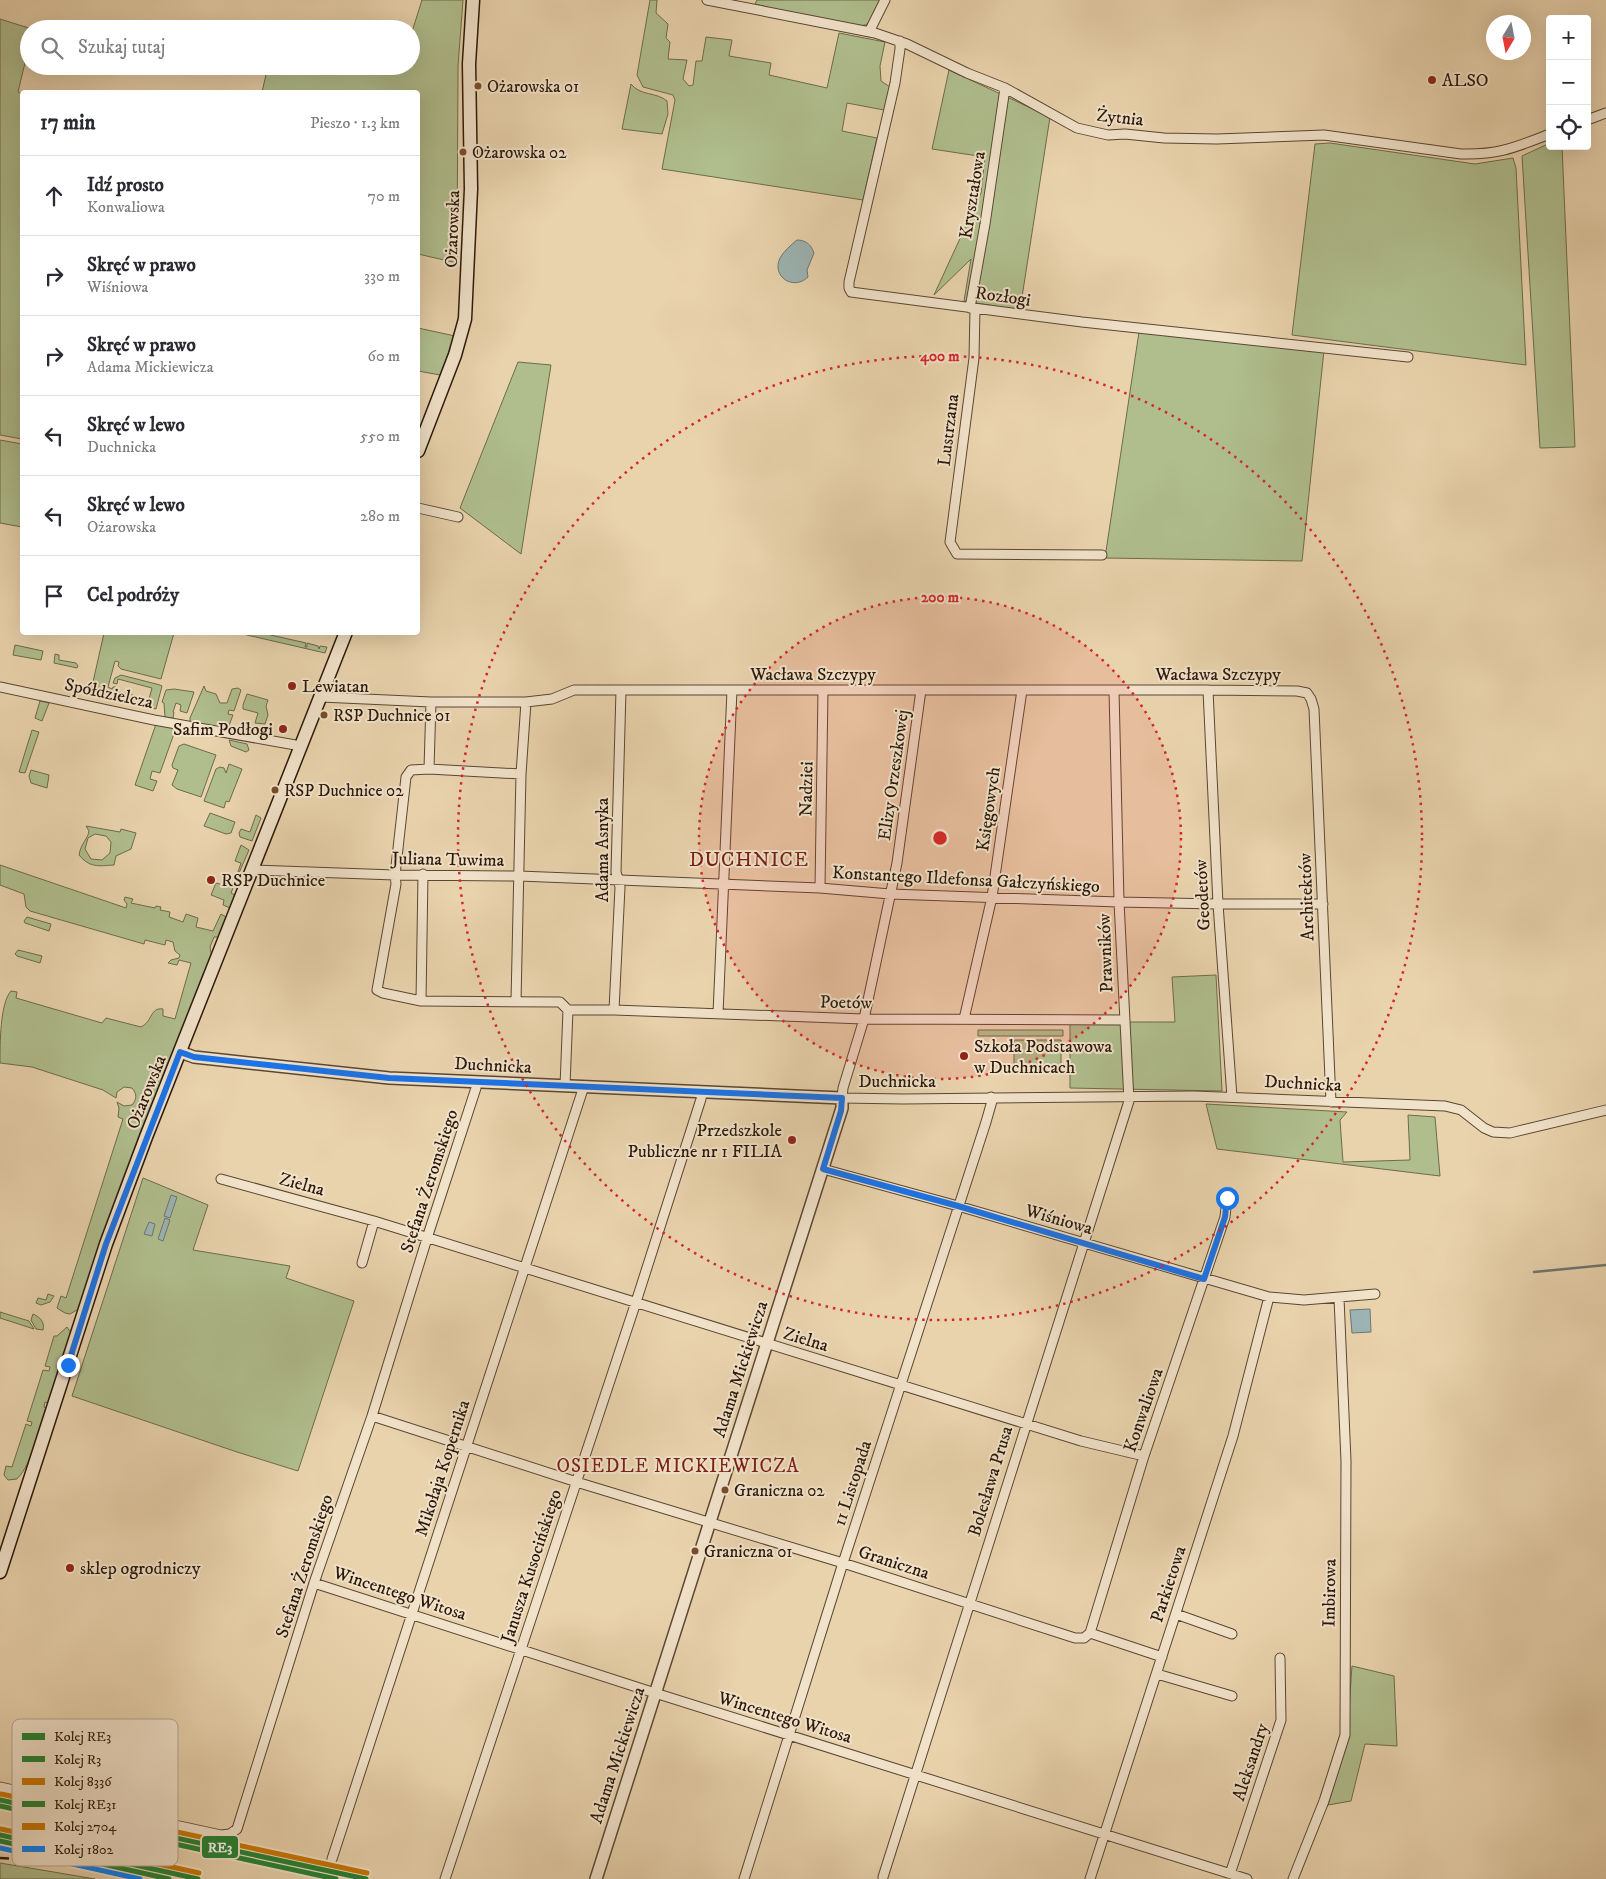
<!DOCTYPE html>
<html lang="pl">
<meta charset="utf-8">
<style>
:root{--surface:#fff;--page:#f7f7f7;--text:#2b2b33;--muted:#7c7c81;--line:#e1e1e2}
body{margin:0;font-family:"IM FELL DW Pica",serif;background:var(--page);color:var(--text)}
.controls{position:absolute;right:15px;top:15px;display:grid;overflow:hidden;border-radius:5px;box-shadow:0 5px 20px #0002}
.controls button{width:45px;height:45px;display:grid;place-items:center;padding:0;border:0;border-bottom:1px solid var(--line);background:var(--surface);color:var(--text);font:25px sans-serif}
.compass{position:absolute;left:1486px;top:15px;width:45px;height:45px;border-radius:50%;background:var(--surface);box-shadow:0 5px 20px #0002;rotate:190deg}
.stop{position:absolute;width:15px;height:15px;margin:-11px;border:4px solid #1a73e8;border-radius:50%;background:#fff}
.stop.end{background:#1a73e8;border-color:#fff;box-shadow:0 1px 5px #0008}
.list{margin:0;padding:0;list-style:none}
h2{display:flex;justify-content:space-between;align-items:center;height:65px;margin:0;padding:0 20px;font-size:21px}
h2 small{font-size:16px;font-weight:400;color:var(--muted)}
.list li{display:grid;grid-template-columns:32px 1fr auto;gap:15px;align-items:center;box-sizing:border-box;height:80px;padding:0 20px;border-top:1px solid var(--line)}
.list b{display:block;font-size:19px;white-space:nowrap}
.list p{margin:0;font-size:16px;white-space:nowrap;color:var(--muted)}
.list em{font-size:16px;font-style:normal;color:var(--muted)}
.icon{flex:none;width:28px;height:28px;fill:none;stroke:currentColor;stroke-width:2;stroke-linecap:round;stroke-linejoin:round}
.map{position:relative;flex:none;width:1606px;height:1879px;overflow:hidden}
.search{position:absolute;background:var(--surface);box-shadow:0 5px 20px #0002;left:20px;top:20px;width:400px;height:55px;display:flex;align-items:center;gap:12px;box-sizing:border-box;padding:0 18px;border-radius:28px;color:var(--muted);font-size:19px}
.panel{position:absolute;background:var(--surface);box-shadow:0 5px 20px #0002;left:20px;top:90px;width:400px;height:545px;border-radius:5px}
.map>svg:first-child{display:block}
.green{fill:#b0be8e;stroke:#6d6b4c;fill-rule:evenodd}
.water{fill:#9cb5b5;stroke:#6e7670}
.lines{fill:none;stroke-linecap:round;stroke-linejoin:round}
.stream{stroke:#6e7670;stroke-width:2.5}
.minor-casing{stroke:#5a4732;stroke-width:11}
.tertiary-casing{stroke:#5a4732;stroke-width:14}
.secondary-casing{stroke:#2a1809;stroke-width:15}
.minor{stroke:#f1e2ca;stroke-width:9}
.tertiary{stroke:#f1e2ca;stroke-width:11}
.secondary{stroke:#f1e2ca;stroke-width:12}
.rail{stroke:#2a1809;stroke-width:2.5;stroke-dasharray:9 9;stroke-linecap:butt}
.rail-1-casing{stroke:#f1e2ca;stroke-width:9}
.rail-2-casing{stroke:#f1e2ca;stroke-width:9}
.rail-3-casing{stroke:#f1e2ca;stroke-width:9}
.rail-4-casing{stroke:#f1e2ca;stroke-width:9}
.rail-5-casing{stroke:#f1e2ca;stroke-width:9}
.rail-6-casing{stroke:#f1e2ca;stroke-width:9}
.rail-1{stroke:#238132;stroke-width:5}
.rail-2{stroke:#238132;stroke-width:5}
.rail-3{stroke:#ca7602;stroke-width:5}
.rail-4{stroke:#238132;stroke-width:5}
.rail-5{stroke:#ca7602;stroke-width:5}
.rail-6{stroke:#0080ff;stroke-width:5}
.route{stroke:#1a73e8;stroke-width:6}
.ring{fill:none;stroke:#d62828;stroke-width:2.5;stroke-dasharray:2.5 5}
.poi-dot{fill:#8f2418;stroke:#f1e2ca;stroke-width:2}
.bus-dot{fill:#7a4b2a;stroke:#f1e2ca;stroke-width:2}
.labels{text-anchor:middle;stroke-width:4;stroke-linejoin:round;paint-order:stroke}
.bus-label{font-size:17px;fill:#2a1809;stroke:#f1e2ca;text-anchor:start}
.poi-label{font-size:18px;fill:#2a1809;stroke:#f1e2ca;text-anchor:start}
.street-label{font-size:18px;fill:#2a1809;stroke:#f1e2ca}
.neighbourhood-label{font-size:19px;letter-spacing:1px;fill:#7a1f14;stroke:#f1e2ca}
.quarter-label{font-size:20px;letter-spacing:1px;fill:#7a1f14;stroke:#f1e2ca}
.key{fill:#f1e2ca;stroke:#b5a590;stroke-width:1}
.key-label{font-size:14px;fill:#2a1809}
.centre{fill:#d62828;stroke:#f1e2ca;stroke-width:2.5}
.ring-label{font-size:15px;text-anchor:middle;font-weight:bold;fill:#d62828;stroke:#f1e2ca;stroke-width:4;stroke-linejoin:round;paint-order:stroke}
.line-badge{stroke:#f1e2ca;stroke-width:2}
.badge-label{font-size:14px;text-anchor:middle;font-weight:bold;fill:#fff}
</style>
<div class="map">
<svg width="1606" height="1879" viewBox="0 0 1606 1879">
<rect width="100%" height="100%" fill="#e9d3ad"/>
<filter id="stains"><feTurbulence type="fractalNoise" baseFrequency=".004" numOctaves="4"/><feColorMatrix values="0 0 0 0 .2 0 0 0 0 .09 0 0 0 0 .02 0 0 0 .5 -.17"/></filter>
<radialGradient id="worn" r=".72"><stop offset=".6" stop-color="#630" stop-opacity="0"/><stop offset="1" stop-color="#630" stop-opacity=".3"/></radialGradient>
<path class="green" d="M422,0H463L458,66L457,263L418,254V92H262L268,66H411V35Z
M650,0H657L656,13L668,24L666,38L670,42L668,59L687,60L683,79L689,86L693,85L696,61H702L706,37L732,40L729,56L771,63L769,75L827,88L839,33L885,42L880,66L881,81L890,87L884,110L847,103L842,131L877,138L863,200L662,169L675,100L673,95L643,87L637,75Z
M757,0H882C878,9 875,21 865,25C855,29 771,8 755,4Z
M0,19L32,29H29V46L18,92L22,94V439L0,435Z
M949,70L1050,117L1020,310L964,301L971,259L934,295L981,193L985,157L932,149Z
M631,84C640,96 657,92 667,101L668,114L662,134L622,129Z
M1330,143L1475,164L1513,158L1516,168L1526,365L1292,335L1315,144Z
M1550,143V146H1562L1575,447L1540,448L1522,156Z
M418,328L455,336L440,375L418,371Z
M1139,332L1324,350L1302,561L1105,558Z
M518,362L551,365L521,554L460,508Z
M0,440L22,444V527L0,523Z
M234,632L262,633L306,643L305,647H307V643L318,646L319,649L320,646L327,647L325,653Z
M104,633H174L161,679L121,669L118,666L119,662L115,661L108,687L112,689L113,687H116L115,691L149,699L152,688L118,679L117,684L113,683L115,678L121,675L160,685L162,686L156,709L93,694L91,691Z
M15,645L43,651L41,660L13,655Z
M55,654L59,655V660L76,663L78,666L77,668L54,663Z
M204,686L206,691L216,694L220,703H227L232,689L238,688L241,690L234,711L229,710L228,714L233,715L228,728H217L190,722V718Z
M174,689L194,692L187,713L180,711L181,705L176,703L173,712H174L173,718L165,717L164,703L162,702L166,690Z
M247,694L268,700L266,706L268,715L265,724L255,723L258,713L243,709V705Z
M40,701L49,703L42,721L35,718Z
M156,724L176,728L160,773L152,771L150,779L157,781L153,791L135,785Z
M32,730L39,732L25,773L19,772Z
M229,740L247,744L249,750L246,752L231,746Z
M184,744L216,755L201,797L177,789L172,785L178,770L173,768L172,765L179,746Z
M229,764L242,769L229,802L226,801L224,808L204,801L216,769L220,767L224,768L226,773Z
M31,770L49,775L47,788L31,783L29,776Z
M210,813L235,822L231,833L226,834L204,826Z
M256,815L261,818L252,841L240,837L239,833L241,829L250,832Z
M86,826L120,832L121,829L136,833L131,849L116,856L114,865C98,866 90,868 79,855C81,843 88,839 89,831ZM95,834L106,836L111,842L110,853L102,860L91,859L85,849L88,838Z
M241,845L249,850L239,873L238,872L241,863L235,861Z
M0,865L126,908L127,904L124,900L125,897L133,899L131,903L155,908L156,906L161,907L160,910L170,912L169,917L183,922L186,914L198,918L196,927L213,931L221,914L226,917L219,937H214L210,947L212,957L203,974L80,1308L70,1314L65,1313L57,1308L61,1296L66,1298L123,1119L118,1117L119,1108L117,1102L124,1106L132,1105C137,1099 137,1094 132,1088L124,1087L117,1092L116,1098L103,1090L32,1067L0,1063C0,1044 0,1003 11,991L17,992L16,998L102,1023L106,1018L141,1027C153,1021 150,1007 163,1009V1016L175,1019L191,963L179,960L177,965L168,963L171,960L179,958L180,955L175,951L173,942L166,940L165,945L145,940L144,944L30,911L26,907L24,894L0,885Z
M216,883L233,888L231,893L235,895L230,908L223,905L224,900L211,895Z
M27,917L51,924L49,931L25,923L24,921Z
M18,950L42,956L40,963L17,956L15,954Z
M1216,975L1222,1091L1070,1088V1022H1175L1172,977Z
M978,1030H1063V1036H978Z
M1014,1040H1061V1069H1014Z
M1206,1104L1347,1112L1340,1120L1343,1162L1410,1160L1408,1115L1435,1117L1440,1176L1217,1149Z
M143,1178L208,1205L193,1250L290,1266L286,1278L354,1301L298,1471L237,1452L72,1396Z
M48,1294L54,1296L50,1302L41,1305L36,1303L38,1298L46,1300Z
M0,1312L29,1321L34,1329L0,1318Z
M33,1314C40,1317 45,1322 43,1330L36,1329L31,1320Z
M67,1327L71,1333L53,1397L50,1396L48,1403L45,1402L44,1407L46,1408L39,1431L41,1432C33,1447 29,1467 17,1479L8,1480L4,1475L6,1466L12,1467L26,1424L31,1426L32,1422L27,1421L43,1370L49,1371L50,1367L45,1366L54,1336H57Z
M1352,1666L1394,1676L1397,1746L1365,1744L1351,1801L1328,1805L1347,1737Z
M0,1863L95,1879H0Z"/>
<path class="water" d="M797,240C805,240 811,244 814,253L807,270L808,277C794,291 771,277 780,258C784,251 791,245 797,240Z
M171,1195L177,1197L170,1218L164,1216Z
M165,1218L170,1220L163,1241L158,1239Z
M149,1222L155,1224L152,1236L144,1234Z
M1370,1309L1371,1332L1352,1333L1350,1310Z"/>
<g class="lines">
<path class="stream" d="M1534,1272L1606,1265"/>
<g class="minor-casing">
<path id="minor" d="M707,0L875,33L907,44L967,73L1005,88L1077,128L1108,135L1125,134L1164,138L1217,139L1324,135L1461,154C1499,155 1516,147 1550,134
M869,32L885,0
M900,41V49L895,83L849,282V288L851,292L1082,322L1408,357
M1587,120L1606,113
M970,308L985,224L1005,88
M975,309L974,358L950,542L957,554L1102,555
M418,508L458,517
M0,687L154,720L301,746
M921,690L897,863L864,1019L843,1088L842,1098L903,1099L1194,1096L1445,1106L1461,1110L1484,1128L1493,1132L1510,1133L1606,1110
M1208,690L1218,904L1232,1097
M321,697L431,702H526L552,699L574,690H1208L1297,691L1307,693L1311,699L1314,709L1331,1102
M431,702L429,769L411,770L406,777L395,875L396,884L377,990L383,993L421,1001L560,1002L568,1010L565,1086
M429,769L521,774
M252,870L395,875L519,876L820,888L890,894L1119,902L1218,904H1323
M820,888L823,690
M421,1001L423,874
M516,1001L521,774L526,702
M568,1010H614L864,1019L1124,1020
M614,1010L620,887L616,872L621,690
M718,1014L732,690
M964,1019L992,897L1022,690
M823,1169L958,1206L1269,1297L1304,1300L1375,1294
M221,1179L374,1221L1081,1441L1144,1456
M362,1263L374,1221
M372,1416L583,1484L843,1563L1075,1638H1084L1090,1633
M314,1583L655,1693L1247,1879
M1176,1614L1232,1634
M1090,1633L1144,1456L1225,1217L1227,1198
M1090,1633L1162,1657
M1157,1674L1232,1696
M0,1787L221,1835L230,1834L237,1829L314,1583L372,1416L429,1232L476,1088V1082
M332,1859L584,1086
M1230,1874L1281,1720L1280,1658
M883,1877L1129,1101L1119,902L1114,690
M445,1879L636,1302L701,1099L702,1092
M744,1879L843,1563L986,1122L992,1101L991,1097
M1090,1879L1233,1436L1269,1297
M1293,1879L1324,1801L1345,1735L1346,1461L1339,1298"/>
</g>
<g class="tertiary-casing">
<path id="tertiary" d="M180,1052L194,1057L389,1078L842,1098V1108L834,1133L596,1879"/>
</g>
<g class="secondary-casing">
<path id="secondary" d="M418,451L455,355L465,319L471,189L469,64L473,0
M0,1572L106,1244L146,1137L346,632"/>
</g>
<use href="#minor" class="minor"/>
<use href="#tertiary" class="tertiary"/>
<use href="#secondary" class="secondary"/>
<path class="rail" d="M0,1858L72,1862L119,1868"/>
<g class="rail-1-casing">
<path id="rail-1" d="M0,1800L366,1879"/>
</g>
<g class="rail-2-casing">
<path id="rail-2" d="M0,1806L336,1879
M0,1841L169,1879"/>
</g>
<g class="rail-3-casing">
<path id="rail-3" d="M1,1794L367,1873"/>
</g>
<g class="rail-4-casing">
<path id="rail-4" d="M0,1835L198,1879"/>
</g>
<g class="rail-5-casing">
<path id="rail-5" d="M1,1829L199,1873"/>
</g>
<g class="rail-6-casing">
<path id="rail-6" d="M0,1848L140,1879"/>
</g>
<use href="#rail-1" class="rail-1"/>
<use href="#rail-2" class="rail-2"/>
<use href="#rail-3" class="rail-3"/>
<use href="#rail-4" class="rail-4"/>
<use href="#rail-5" class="rail-5"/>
<use href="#rail-6" class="rail-6"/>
</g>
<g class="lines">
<path class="route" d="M68,1365L106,1244L180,1052L194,1057L389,1078L842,1098L841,1111L823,1169L958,1206L1204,1279L1225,1217L1227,1198"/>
</g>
<circle cx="940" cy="838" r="241" fill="#d62828" fill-opacity=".12"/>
<g class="ring">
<circle cx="940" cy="838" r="241"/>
<circle cx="940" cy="838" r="482"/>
</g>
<g class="poi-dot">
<circle cx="1432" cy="80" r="5"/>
<circle cx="292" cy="686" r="5"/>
<circle cx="283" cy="729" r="5"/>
<circle cx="211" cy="880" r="5"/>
<circle cx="964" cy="1056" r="5"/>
<circle cx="792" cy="1140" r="5"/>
<circle cx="70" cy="1568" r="5"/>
</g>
<g class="bus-dot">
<circle cx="478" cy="86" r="4.5"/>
<circle cx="463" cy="152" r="4.5"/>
<circle cx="324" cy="715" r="4.5"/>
<circle cx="275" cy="790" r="4.5"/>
<circle cx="725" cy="1490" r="4.5"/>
<circle cx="695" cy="1551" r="4.5"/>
</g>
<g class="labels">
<g class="bus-label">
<text x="487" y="92">Ożarowska 01</text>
<text x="472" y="158">Ożarowska 02</text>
<text x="333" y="721">RSP Duchnice 01</text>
<text x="284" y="796">RSP Duchnice 02</text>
<text x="734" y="1496">Graniczna 02</text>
<text x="704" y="1557">Graniczna 01</text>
</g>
<g class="poi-label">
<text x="1442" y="86">ALSO</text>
<text x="302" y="692">Lewiatan</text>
<text x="273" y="735" text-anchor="end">Safim Podłogi</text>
<text x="221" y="886">RSP Duchnice</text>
<text x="974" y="1052">Szkoła Podstawowa<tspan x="974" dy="21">w Duchnicach</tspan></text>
<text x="782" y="1136" text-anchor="end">Przedszkole<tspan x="782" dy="21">Publiczne nr 1 FILIA</tspan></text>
<text x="80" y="1574">sklep ogrodniczy</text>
</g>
<g class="street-label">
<text transform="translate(1120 117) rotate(6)" y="6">Żytnia</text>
<text transform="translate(972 195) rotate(-81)" y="6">Kryształowa</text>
<text transform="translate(452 229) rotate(-88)" y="6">Ożarowska</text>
<text transform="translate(1003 296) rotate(8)" y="6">Rozłogi</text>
<text transform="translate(948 430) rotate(-83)" y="6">Lustrzana</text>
<text x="813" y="680">Wacława Szczypy</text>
<text x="1218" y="680">Wacława Szczypy</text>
<text transform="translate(109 693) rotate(12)" y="6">Spółdzielcza</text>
<text transform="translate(893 775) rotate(-82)" y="6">Elizy Orzeszkowej</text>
<text transform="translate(806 789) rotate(-89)" y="6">Nadziei</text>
<text transform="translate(988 809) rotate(-82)" y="6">Księgowych</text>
<text transform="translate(602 850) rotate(-90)" y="6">Adama Asnyka</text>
<text transform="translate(448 859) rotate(1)" y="6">Juliana Tuwima</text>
<text transform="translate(966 879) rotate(3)" y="6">Konstantego Ildefonsa Gałczyńskiego</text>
<text transform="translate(1202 895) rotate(-93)" y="6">Geodetów</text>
<text transform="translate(1306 897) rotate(-92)" y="6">Architektów</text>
<text transform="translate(1105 953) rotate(-92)" y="6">Prawników</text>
<text transform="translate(846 1002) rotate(1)" y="6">Poetów</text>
<text transform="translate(493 1065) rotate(3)" y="6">Duchnicka</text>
<text x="897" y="1087">Duchnicka</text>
<text transform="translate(1303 1083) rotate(3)" y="6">Duchnicka</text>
<text transform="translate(146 1092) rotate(-68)" y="6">Ożarowska</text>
<text transform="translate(429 1181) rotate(-72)" y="6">Stefana Żeromskiego</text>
<text transform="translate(302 1184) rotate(15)" y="6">Zielna</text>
<text transform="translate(1059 1219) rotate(16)" y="6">Wiśniowa</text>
<text transform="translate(806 1339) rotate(17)" y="6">Zielna</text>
<text transform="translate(740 1369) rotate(-72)" y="6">Adama Mickiewicza</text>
<text transform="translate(1143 1410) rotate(-71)" y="6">Konwaliowa</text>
<text transform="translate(442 1468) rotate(-72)" y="6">Mikołaja Kopernika</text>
<text transform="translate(990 1481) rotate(-73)" y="6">Bolesława Prusa</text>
<text transform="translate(852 1483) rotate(-72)" y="6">11 Listopada</text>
<text transform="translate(894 1562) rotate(18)" y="6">Graniczna</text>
<text transform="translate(304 1566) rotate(-72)" y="6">Stefana Żeromskiego</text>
<text transform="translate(531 1566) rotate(-72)" y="6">Janusza Kusocińskiego</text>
<text transform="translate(1168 1584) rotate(-72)" y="6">Parkietowa</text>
<text transform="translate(400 1593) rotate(18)" y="6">Wincentego Witosa</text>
<text transform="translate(1329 1593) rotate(-89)" y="6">Imbirowa</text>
<text transform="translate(785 1717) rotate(17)" y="6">Wincentego Witosa</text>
<text transform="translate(617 1755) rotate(-72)" y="6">Adama Mickiewicza</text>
<text transform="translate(1250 1762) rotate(-72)" y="6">Aleksandry</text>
</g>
<g class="neighbourhood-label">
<text x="678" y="1472">OSIEDLE MICKIEWICZA</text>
</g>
<g class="quarter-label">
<text x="749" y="866">DUCHNICE</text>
</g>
</g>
<rect x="12" y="1719" width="166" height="147" rx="8" class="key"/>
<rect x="22" y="1733" width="23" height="7" fill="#238132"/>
<rect x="22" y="1756" width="23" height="6" fill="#238132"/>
<rect x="22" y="1778" width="23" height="7" fill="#ca7602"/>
<rect x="22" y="1801" width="23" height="6" fill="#238132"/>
<rect x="22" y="1823" width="23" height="7" fill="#ca7602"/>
<rect x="22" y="1846" width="23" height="6" fill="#0080ff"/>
<g class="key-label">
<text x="54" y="1741">Kolej RE3</text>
<text x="54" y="1764">Kolej R3</text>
<text x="54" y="1786">Kolej 8336</text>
<text x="54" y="1809">Kolej RE31</text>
<text x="54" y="1831">Kolej 2704</text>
<text x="54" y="1854">Kolej 1802</text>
</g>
<circle cx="940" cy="838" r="8" class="centre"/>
<g class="ring-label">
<text x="940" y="361">400 m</text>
<text x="940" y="602">200 m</text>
</g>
<rect class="line-badge" x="201" y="1835" width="38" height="24" rx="5" fill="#238132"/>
<g class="badge-label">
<text x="220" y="1852">RE3</text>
</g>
<rect width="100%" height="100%" filter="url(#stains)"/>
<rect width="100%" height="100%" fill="url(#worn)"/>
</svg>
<div class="controls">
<button>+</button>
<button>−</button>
<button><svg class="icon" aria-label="locate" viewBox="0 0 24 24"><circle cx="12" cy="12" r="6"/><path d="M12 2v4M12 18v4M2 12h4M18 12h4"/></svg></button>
</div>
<svg class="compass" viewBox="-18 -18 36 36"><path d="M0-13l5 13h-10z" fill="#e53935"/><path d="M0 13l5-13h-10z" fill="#7c7c81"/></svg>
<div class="stop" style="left:1227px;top:1198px"></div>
<div class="stop end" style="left:68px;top:1365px"></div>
<div class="search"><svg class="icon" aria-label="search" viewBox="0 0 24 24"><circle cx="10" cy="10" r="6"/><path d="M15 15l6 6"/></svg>Szukaj tutaj</div>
<section class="panel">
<h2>17 min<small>Pieszo · 1.3 km</small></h2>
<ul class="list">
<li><svg class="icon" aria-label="ahead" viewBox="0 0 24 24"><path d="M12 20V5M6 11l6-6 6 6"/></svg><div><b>Idź prosto</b><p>Konwaliowa</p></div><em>70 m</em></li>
<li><svg class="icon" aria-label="right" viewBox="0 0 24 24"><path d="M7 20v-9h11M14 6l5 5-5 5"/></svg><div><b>Skręć w prawo</b><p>Wiśniowa</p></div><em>330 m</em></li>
<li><svg class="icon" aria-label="right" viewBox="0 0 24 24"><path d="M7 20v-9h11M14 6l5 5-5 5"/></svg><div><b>Skręć w prawo</b><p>Adama Mickiewicza</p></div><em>60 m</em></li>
<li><svg class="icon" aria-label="left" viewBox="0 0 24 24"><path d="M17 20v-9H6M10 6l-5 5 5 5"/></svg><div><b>Skręć w lewo</b><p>Duchnicka</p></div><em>550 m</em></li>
<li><svg class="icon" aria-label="left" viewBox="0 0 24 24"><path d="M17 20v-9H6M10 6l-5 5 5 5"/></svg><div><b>Skręć w lewo</b><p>Ożarowska</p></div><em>280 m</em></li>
<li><svg class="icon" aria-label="arrive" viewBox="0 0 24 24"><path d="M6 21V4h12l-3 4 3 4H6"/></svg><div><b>Cel podróży</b></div></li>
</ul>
</section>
</div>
